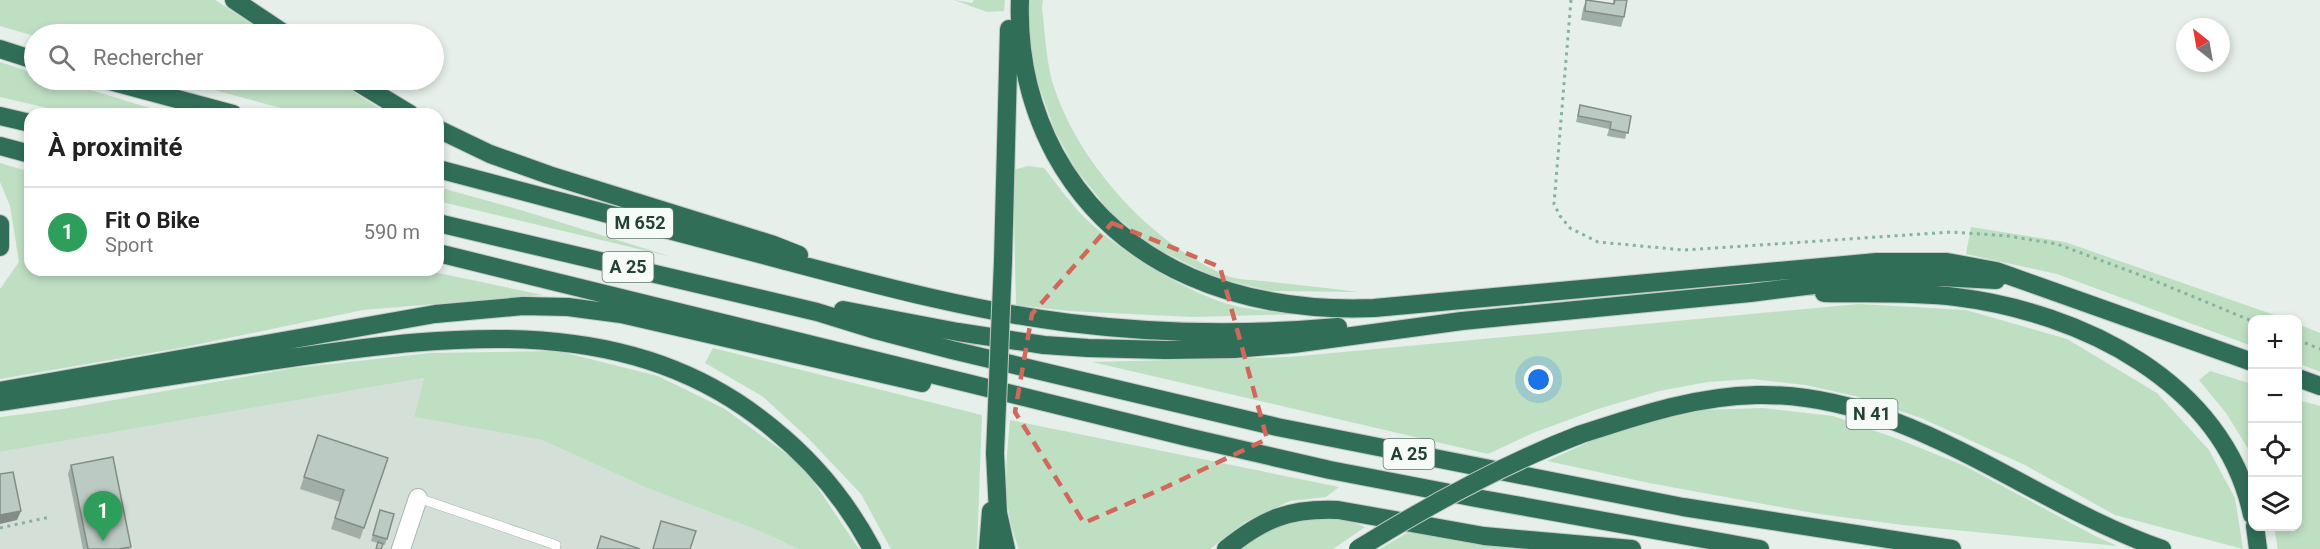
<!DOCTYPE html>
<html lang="fr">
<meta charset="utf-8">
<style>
:root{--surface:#fff;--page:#f6f6f6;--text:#222;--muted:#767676;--line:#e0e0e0;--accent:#2563eb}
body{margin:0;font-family:Roboto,sans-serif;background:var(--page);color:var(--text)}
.controls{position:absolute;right:18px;bottom:18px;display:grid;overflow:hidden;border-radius:12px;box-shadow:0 3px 9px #0003}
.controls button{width:54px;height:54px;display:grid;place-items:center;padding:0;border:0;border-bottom:2px solid var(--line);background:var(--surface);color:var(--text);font:30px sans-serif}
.compass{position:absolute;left:2176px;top:18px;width:54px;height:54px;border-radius:50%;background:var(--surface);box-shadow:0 3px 9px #0003;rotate:329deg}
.you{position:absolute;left:1539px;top:380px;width:21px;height:21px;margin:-15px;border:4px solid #fff;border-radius:50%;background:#1a73e8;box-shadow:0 0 0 9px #1a73e833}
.badge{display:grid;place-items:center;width:39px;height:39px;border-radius:50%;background:var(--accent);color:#fff;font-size:20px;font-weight:700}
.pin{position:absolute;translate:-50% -50px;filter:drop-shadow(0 2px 3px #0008)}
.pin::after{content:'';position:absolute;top:32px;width:21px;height:18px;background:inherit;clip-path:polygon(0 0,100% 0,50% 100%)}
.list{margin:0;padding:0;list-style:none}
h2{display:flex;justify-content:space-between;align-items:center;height:78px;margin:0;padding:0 24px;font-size:26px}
h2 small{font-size:20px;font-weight:400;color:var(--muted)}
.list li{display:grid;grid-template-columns:39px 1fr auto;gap:18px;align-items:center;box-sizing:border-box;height:90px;padding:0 24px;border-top:2px solid var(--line)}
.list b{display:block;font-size:22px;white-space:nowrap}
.list p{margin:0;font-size:20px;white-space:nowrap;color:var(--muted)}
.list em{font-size:20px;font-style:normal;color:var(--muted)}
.icon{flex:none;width:33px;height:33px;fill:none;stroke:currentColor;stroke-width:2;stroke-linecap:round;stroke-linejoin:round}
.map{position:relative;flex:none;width:2320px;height:549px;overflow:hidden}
.search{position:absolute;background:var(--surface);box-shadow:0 3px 9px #0003;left:24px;top:24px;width:420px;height:66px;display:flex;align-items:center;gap:15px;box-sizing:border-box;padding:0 21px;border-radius:33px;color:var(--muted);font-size:22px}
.panel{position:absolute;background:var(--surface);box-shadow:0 3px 9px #0003;left:24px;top:108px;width:420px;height:168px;border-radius:18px}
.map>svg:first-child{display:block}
.built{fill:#d4dfd8}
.green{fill:#bfdfc3}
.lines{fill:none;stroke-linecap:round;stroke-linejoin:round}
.lane-casing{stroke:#a8b7af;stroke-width:10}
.street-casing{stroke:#a8b7af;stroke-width:20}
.highway-casing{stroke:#c2cac6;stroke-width:20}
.path{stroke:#87b29e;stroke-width:3;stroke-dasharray:3 4.5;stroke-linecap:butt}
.lane{stroke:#fff;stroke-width:9}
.street{stroke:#fff;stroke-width:18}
.highway{stroke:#306e58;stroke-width:18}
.highway-bridge-casing{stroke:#c2cac6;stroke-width:20;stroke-linecap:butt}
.highway-bridge{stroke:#306e58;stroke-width:18}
.wall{fill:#a1aea7}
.shaded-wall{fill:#838d88}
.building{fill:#bbcac2;stroke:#838d88;stroke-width:1.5}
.marked{fill:none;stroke:#d2685b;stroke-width:4.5;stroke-dasharray:12 8;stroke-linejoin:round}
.labels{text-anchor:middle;stroke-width:4.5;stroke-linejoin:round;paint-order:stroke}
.shield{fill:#f7fbf8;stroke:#637970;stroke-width:1.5}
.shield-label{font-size:18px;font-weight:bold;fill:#244135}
</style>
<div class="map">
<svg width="2320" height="549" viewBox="0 0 2320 549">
<rect width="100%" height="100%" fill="#e6efe9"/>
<path class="built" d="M424,378L414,417L542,440L647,488L757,530L799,549H0V452Z"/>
<path class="green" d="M0,0H215L267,34L34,36L0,26Z
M954,0L972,3L974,0H1005L1004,11L987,12Z
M1028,0H1043L1042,8C1045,32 1046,58 1052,81C1076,161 1150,243 1227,276C1238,280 1252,280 1263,281C1295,285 1327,288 1359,292L1271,291L1217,278L1153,247L1110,212L1075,168L1055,131L1039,86L1031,51Z
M0,62L34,73V80H57L170,114H73L0,97Z
M178,80H336L388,114H303Z
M0,163L30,172V270H424L543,295L363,310L180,348L0,379V289L19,262L10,206L0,182Z
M1028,166L1044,168C1057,184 1070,203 1085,218C1120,252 1192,297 1240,307C1261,311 1283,312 1304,314L1192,317L1069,311L1016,305L1013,170Z
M438,187L524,211L672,257L438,201Z
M1971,227L2065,242L2286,319L2252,320V346L2057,274L1966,254Z
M1859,304L1966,310L2067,339L2157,393L2209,450L2235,498L2243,549L2115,515L2025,465L1921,418L1855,396L1805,385L1752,379L1708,382L1659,391L1598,409L1533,433L1488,454L1092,362L1289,357Z
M2298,324L2320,333V372L2298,363Z
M713,348L982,415L977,549H891L861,494L807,437L762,396L705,363Z
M558,351L658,376L725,409L803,466L859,549H799L757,530L647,488L542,440L414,417L424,378L0,452V417L63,409L294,368L430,353Z
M2210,371L2252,384V455L2226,413L2199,380Z
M2298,400L2320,406V549H2278L2274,527L2298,526Z
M1763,408L1833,416L1898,439L1965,466L2097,537L2118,546L1903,525L1819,514L1649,483L1547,461L1611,432L1702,410Z
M1010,420L1339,487L1326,497L1290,501L1245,522L1210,549H1019C1001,505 1006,466 1010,420Z
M1314,517L1346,520L1365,527L1333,549H1240C1261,532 1288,521 1314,517Z
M1410,531L1557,549H1380Z"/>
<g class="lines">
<g class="lane-casing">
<path id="lane" d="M418,498L556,545L555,549"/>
</g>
<g class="street-casing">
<path id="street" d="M401,549L418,498"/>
</g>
<g class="highway-casing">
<path id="highway" d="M234,0L285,34
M1020,0C1018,55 1029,105 1055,154C1120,272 1246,313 1374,308L1877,262H1947L1996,271L2252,362
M0,49L34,60
M106,80L233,114
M354,80L410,114
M0,116L30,123
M438,129L490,154L549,175L771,244L799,255
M0,146L30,154
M438,169C553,199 667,230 782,260C877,285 973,311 1070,323C1159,334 1249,335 1338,327
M438,223L817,312L872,329L952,350L1277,427L1683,507L1952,549
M0,224V247
M438,253L1187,437L1330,470L1476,498L1760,549
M1003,261L1009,29
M1824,293C1868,294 1912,292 1956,297C2079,312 2224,381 2252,515
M843,310L958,332L1044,345L1088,348L1165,350L1234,349L1293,344L1462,321L1750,293L1863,279L1940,277L1996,280
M2298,378L2320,386
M0,391L435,314L523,306L568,307L621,314L922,383
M0,402C97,388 193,372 290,358C457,334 632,312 772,428C813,461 847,502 872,549
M1579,435C1637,416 1695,396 1757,395C1907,392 2027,502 2162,549
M995,453L998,513L1006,549
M2255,526L2258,549
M988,549L991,511
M1226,549C1263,519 1289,508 1338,510L1484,536L1632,549"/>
</g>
<path class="path" d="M1571,0L1554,204L1560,216L1570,228L1598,242L1684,250L1952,232L2008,236L2057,244L2148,278L2252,321
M2298,340L2320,349
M0,528L50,517"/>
<use href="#lane" class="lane"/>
<use href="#street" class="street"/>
<use href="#highway" class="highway"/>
<g class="highway-bridge-casing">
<path id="highway-bridge" d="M995,453L1003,261
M1358,549C1429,505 1501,465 1579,435"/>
</g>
<use href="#highway-bridge" class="highway-bridge"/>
</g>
<path class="wall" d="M1586,0L1613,4V0H1627L1624,17L1621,27L1581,20L1583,9Z
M1580,105L1631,116L1625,139L1607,136L1609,129L1576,122Z
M318,435L388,458L360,539L331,529L340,502L300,489Z
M71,465L130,549H83L68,474Z
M380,510L394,514L385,545L371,541Z"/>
<path class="shaded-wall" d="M21,511L17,520L0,524V515Z"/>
<path class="building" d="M1586,0L1614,4L1615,0H1627L1624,17L1585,11Z
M1580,105L1631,116L1628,133L1610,129L1611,122L1578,116Z
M318,435L388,458L364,528L335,518L344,490L304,477Z
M113,457L131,547L119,549H88L71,465Z
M13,472L21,511L0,515V474Z
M380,510L394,514L387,539L373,535Z
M661,521L696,531L690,549H653Z
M601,536L640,549H597Z
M378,542L383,544L381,549H376Z"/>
<path class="marked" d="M1112,223L1220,267L1267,439L1166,487L1084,523L1015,412L1032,314Z"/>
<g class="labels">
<g class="shield">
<rect x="607" y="208" width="66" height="30" rx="4.5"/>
<rect x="602.5" y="252" width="51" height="30" rx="4.5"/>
<rect x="1846.5" y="399" width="51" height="30" rx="4.5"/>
<rect x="1383.5" y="439" width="51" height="30" rx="4.5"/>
</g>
<g class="shield-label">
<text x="640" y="229">M 652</text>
<text x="628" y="273">A 25</text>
<text x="1872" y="420">N 41</text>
<text x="1409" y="460">A 25</text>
</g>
</g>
</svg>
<div class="controls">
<button>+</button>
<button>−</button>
<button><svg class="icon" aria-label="locate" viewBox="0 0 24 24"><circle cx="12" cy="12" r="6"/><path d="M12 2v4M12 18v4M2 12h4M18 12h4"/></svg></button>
<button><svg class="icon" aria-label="layers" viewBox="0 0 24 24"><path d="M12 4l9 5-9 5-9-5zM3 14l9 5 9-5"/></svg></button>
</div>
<svg class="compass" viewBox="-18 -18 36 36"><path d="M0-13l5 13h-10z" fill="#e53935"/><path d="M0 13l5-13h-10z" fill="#767676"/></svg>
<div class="you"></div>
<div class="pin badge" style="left:103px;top:541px;background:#2e9e5b">1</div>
<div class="search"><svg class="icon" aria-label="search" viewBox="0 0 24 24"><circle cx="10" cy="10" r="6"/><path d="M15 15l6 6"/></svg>Rechercher</div>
<section class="panel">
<h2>À proximité<small></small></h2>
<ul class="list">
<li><span class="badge" style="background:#2e9e5b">1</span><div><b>Fit O Bike</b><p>Sport</p></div><em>590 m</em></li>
</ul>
</section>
</div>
